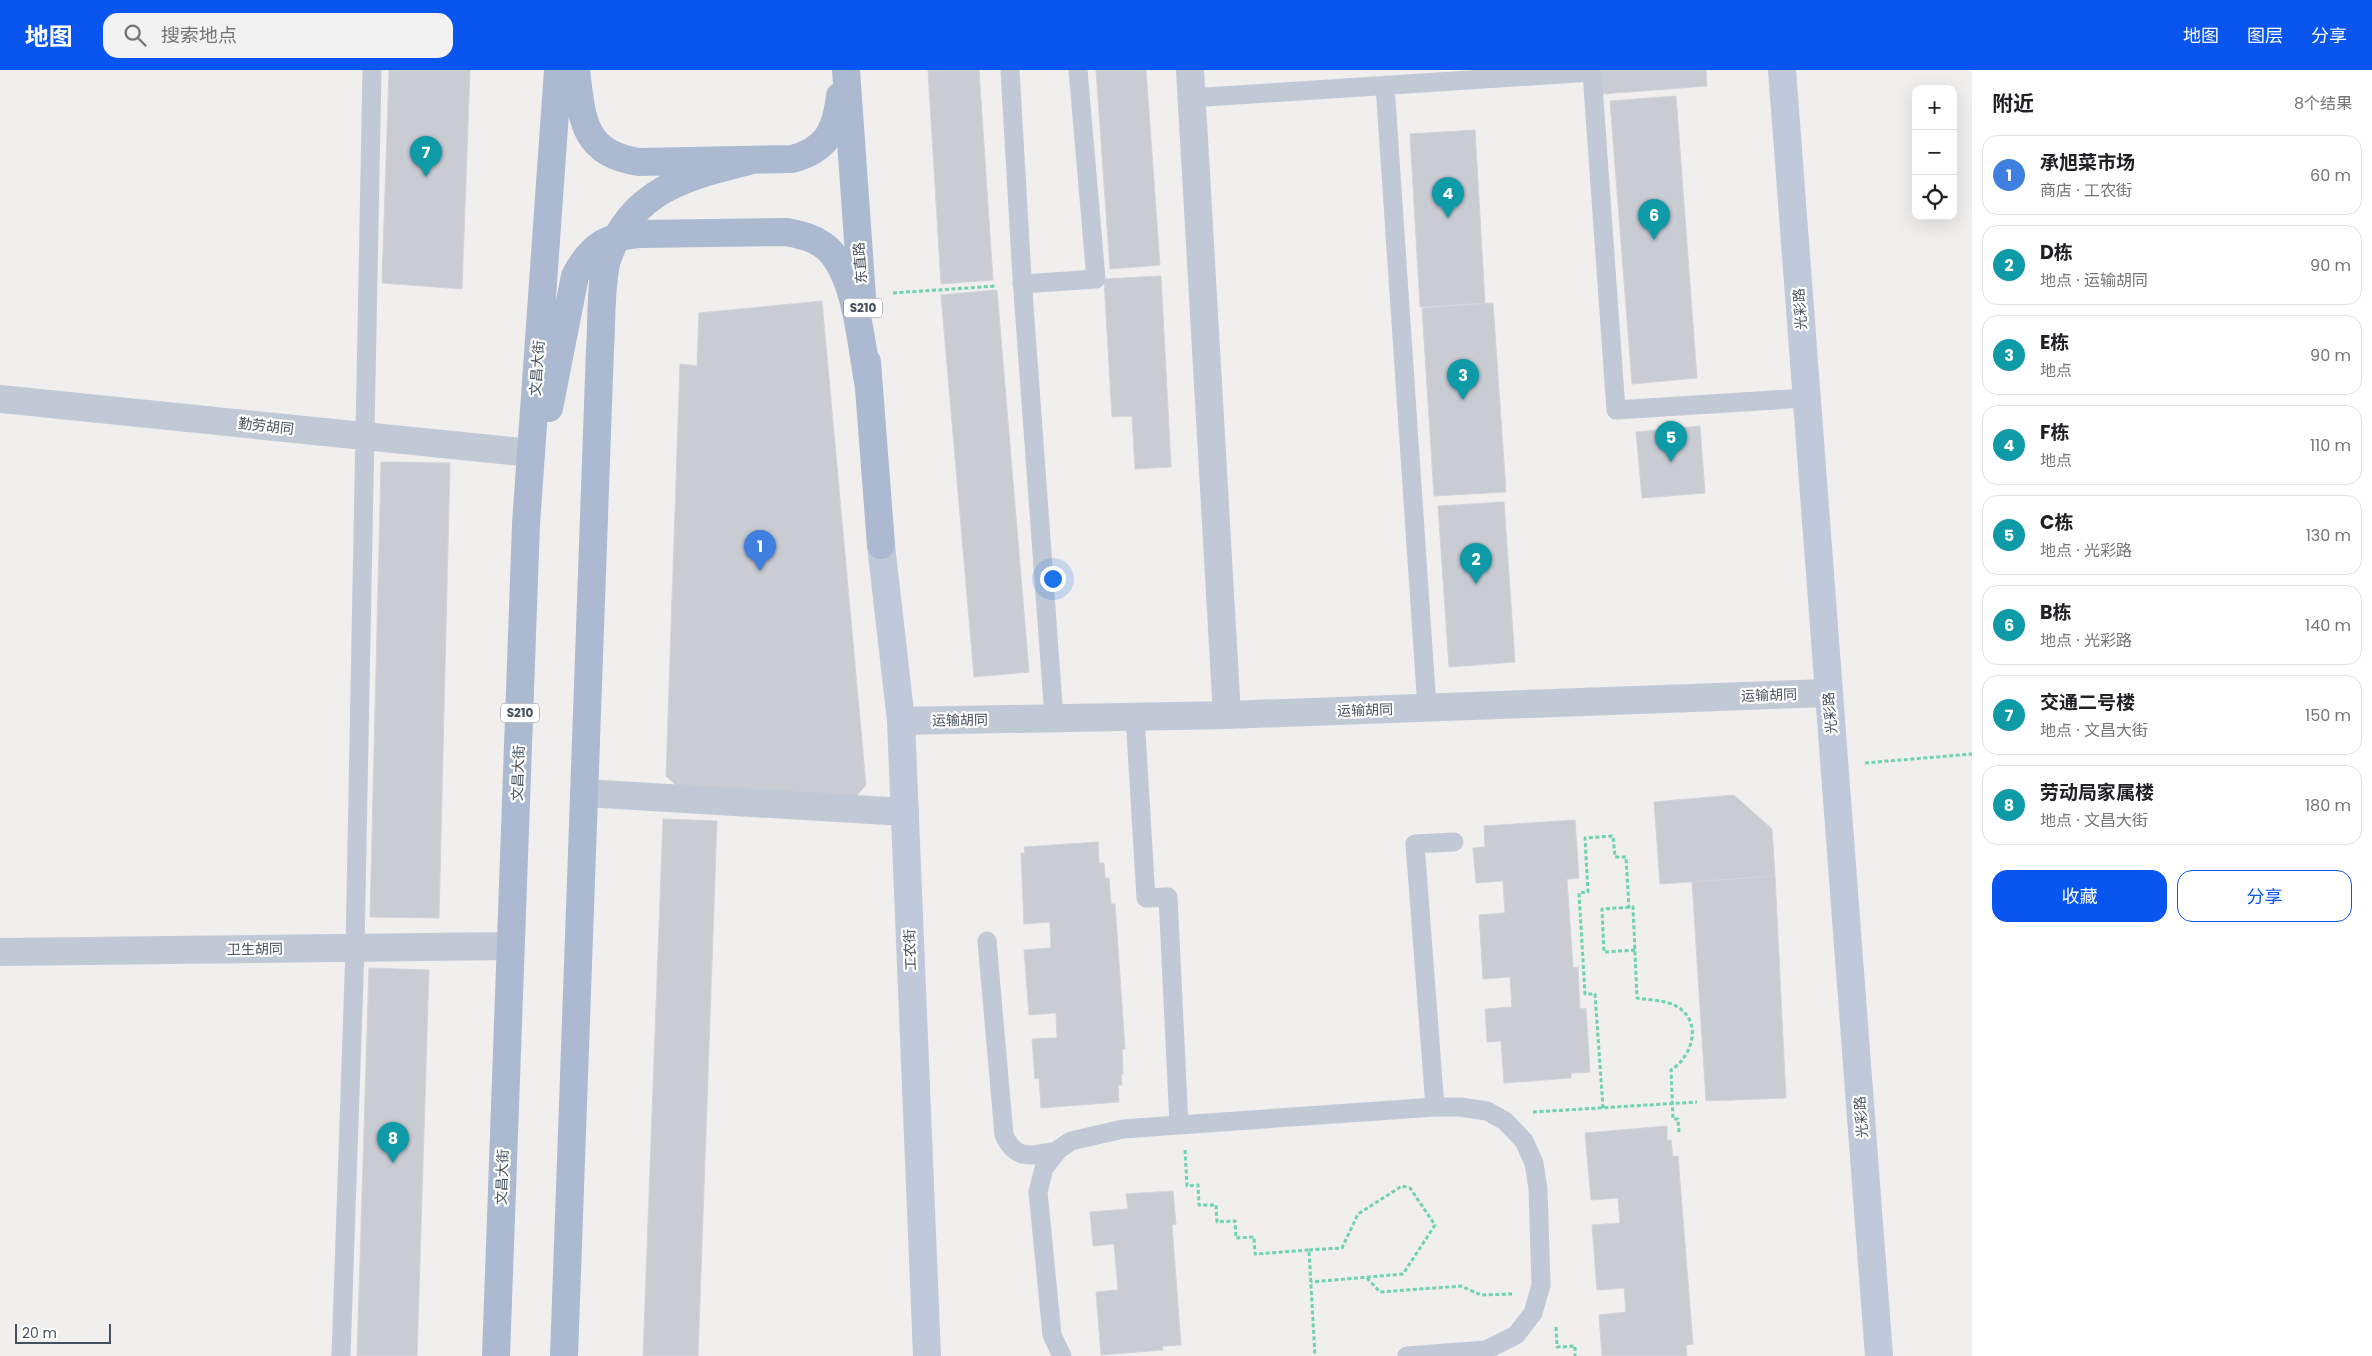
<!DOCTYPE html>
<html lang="zh">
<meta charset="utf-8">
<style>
:root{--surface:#fff;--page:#f2f2f2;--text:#202124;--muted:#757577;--line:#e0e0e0;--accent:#0955f0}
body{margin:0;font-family:Poppins,"Noto Sans SC",sans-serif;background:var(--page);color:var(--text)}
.controls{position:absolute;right:15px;top:15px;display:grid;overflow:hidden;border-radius:10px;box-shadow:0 5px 20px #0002}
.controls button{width:45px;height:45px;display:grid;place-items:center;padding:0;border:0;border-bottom:1px solid var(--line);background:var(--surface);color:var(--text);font:25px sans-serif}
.scale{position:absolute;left:15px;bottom:12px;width:96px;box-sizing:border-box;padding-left:5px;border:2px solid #454f5d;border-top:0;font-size:14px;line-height:18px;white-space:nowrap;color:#454f5d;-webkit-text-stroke:4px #fff;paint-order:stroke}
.you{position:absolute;left:1052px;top:508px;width:18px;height:18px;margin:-12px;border:4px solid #fff;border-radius:50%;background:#1a73e8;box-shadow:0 0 0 8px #1a73e833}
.badge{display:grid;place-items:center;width:32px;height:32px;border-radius:50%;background:var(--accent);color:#fff;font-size:16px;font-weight:700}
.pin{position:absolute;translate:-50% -41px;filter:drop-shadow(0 1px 2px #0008)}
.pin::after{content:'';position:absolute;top:26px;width:18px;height:15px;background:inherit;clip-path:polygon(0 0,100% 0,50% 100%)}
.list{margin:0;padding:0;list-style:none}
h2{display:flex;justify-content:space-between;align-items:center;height:65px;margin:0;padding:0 20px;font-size:21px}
h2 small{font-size:16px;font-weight:400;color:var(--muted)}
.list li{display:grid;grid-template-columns:32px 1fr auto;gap:15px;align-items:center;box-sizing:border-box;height:80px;margin:0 10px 10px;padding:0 10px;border:1px solid var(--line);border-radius:15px}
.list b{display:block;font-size:19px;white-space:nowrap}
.list p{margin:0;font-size:16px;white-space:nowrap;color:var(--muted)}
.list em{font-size:16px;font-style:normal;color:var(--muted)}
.actions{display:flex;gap:10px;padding:15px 20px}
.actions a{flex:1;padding:11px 0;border:1px solid var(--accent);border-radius:15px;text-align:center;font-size:18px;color:var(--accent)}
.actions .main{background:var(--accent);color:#fff}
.icon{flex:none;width:28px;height:28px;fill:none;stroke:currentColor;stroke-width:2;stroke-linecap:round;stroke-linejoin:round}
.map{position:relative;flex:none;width:1972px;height:1286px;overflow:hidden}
header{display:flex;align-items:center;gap:30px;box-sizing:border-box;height:70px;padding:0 25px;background:var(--accent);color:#fff}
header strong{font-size:24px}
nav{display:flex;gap:28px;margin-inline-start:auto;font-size:18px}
.search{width:350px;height:45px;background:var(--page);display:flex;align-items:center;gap:12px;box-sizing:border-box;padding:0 18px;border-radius:15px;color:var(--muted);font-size:19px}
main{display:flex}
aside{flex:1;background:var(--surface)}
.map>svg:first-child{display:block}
.building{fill:#caccd4;stroke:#d2d3da}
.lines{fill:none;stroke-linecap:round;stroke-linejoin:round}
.path{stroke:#6dd4ac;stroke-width:3;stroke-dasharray:4 2.5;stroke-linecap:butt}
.lane{stroke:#c0c9d5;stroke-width:19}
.street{stroke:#c0c9d5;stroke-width:28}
.secondary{stroke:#bfc9d9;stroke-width:28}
.primary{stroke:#abbad0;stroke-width:28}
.labels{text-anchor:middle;stroke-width:4.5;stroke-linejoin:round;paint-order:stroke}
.shield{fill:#fff;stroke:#7d848e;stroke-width:1}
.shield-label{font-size:12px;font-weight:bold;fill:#454f5d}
.street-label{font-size:14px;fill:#454f5d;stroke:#fff}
</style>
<header>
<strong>地图</strong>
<div class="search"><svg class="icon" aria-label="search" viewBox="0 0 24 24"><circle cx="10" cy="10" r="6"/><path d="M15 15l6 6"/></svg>搜索地点</div>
<nav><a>地图</a><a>图层</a><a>分享</a></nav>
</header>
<main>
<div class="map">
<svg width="1972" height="1286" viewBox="0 0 1972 1286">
<rect width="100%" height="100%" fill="#f1eeee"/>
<path class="building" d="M389,0H470L462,219L382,213Z
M928,0H979L993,210L941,214Z
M1096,0H1146L1160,195L1110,199Z
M1600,0H1706L1707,16L1602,24Z
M1676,26L1697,308L1632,314L1610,31Z
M1475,60L1485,233L1420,237L1410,64Z
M1161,206L1171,397L1135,399L1132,346L1112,347L1104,209Z
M997,220L1029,602L974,607L941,225Z
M822,231L866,715L852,731L686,724L666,706L680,294L697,296L699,243Z
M1493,233L1506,422L1434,426L1422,238Z
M1700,356L1705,423L1642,428L1636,362Z
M381,392L450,393L439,848L370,847Z
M1504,432L1515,592L1449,597L1438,436Z
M1734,725L1772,759L1775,806L1660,814L1654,732Z
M663,749L717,751L698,1286H643Z
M1575,750L1579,808L1567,809L1573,898L1578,897L1580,939L1586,938L1590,1002L1571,1003V1008L1504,1013L1501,971L1487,972L1485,939L1512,937L1510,907L1483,909L1479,845L1505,843L1503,811L1476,813L1473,778L1485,777L1484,756Z
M1098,772L1099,793H1104L1105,808H1109L1111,834H1115L1125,979H1122L1123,1004H1121L1122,1015H1118L1119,1032L1041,1038L1039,1008L1035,1009L1032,969L1057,968L1056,943L1029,945L1024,880L1051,878L1050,852L1024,854L1021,783H1025L1024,777Z
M1775,806L1786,1028L1706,1031L1692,812Z
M369,898L429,900L417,1286H357Z
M1667,1056V1070H1671L1673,1087L1678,1086L1693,1274L1686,1275L1687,1286H1602L1599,1245L1626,1242L1624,1218L1597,1220L1592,1155L1620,1153L1618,1128L1591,1130L1585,1063Z
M1173,1121L1176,1154L1172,1155L1181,1275L1162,1276L1163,1280L1101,1285L1096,1222L1118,1220L1114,1174L1093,1176L1090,1142L1128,1139L1126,1124Z"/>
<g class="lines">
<path class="path" d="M893,223L996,216
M1865,693L1972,684
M1635,880L1604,882L1602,839L1633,837L1637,928C1650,930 1665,930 1676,936C1703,951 1693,986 1671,1000L1673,1049H1678L1679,1063
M1603,1038L1595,924H1585L1579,823L1588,822L1585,768L1613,766L1615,787H1626L1629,838
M1533,1042L1697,1032
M1185,1080L1187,1116L1198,1115L1199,1135H1216L1217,1152L1235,1151L1236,1168L1254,1167L1255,1184L1309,1180L1315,1286
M1309,1180L1342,1178L1358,1144L1402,1116L1410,1118L1435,1155L1403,1204L1311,1212
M1367,1208L1380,1222L1461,1216L1481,1225L1512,1224
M1556,1257L1557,1277L1575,1276V1286"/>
<path class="lane" d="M1010,0L1022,208L1054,648
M1385,15L1427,638
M1191,28L1592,2L1616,340L1806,328
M1022,214L1096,209L1078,0
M1135,646L1146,828L1168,827L1179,1055L1435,1037H1460L1487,1041L1505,1051L1524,1071L1534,1093L1538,1119L1541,1215L1533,1243L1516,1265L1486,1280L1407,1286
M987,871L1004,1065C1016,1092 1032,1085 1057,1081
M1435,1037L1415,774L1454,772
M341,1286L355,878L372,0
M1062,1286L1052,1265L1038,1122L1044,1098L1059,1079L1071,1071L1123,1059L1179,1055"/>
<path class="street" d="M1190,0L1227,645
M0,329L531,383
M901,651L1227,645L1828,623
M584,723L905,742
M0,882L510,876"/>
<path class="secondary" d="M1782,0L1879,1286
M881,475L901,651L927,1286"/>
<path class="primary" d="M576,0C582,48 582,84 639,92L792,89C827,80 836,60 840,26
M846,0L862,227
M867,292L881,475
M549,338L575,206C591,176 605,167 639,164L787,162C800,165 812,167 823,175C856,198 861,274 868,312
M496,1286L526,454L558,0
M564,1286L600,279C602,254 600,210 608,187C633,118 689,106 753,90"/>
</g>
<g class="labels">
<g class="shield">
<rect x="844" y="228.5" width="38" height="19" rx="4"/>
<rect x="501" y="633.5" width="38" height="19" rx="4"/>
</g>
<g class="shield-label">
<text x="863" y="242">S210</text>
<text x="520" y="647">S210</text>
</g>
<g class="street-label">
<text transform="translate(860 193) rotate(-94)" y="5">东直路</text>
<text transform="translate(1800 239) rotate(-94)" y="5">光彩路</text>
<text transform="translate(537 298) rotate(-86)" y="5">文昌大街</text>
<text transform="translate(266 356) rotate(6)" y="5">勤劳胡同</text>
<text transform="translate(1769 625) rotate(-2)" y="5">运输胡同</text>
<text transform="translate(1365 640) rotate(-2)" y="5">运输胡同</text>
<text transform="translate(1830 643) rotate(-95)" y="5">光彩路</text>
<text transform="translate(960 650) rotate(-1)" y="5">运输胡同</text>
<text transform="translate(518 703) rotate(-88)" y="5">文昌大街</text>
<text transform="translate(255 879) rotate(-1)" y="5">卫生胡同</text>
<text transform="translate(910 880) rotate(-92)" y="5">工农街</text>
<text transform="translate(1861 1047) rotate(-94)" y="5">光彩路</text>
<text transform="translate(502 1107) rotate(-88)" y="5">文昌大街</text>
</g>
</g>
</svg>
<div class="controls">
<button>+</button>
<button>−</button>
<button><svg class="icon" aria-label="locate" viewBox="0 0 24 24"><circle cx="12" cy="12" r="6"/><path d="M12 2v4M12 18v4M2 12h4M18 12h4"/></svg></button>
</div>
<div class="scale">20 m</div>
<div class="you"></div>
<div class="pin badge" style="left:760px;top:501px;background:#3f7fe0">1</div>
<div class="pin badge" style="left:1476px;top:514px;background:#0f9aa8">2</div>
<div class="pin badge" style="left:1463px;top:330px;background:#0f9aa8">3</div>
<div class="pin badge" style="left:1448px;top:148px;background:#0f9aa8">4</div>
<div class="pin badge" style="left:1671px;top:392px;background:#0f9aa8">5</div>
<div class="pin badge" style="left:1654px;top:170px;background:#0f9aa8">6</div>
<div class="pin badge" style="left:426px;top:107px;background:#0f9aa8">7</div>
<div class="pin badge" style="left:393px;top:1093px;background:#0f9aa8">8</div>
</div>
<aside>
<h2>附近<small>8个结果</small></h2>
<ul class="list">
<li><span class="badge" style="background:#3f7fe0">1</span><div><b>承旭菜市场</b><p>商店 · 工农街</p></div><em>60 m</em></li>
<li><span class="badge" style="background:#0f9aa8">2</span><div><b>D栋</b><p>地点 · 运输胡同</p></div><em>90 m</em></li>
<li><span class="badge" style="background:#0f9aa8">3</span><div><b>E栋</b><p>地点</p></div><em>90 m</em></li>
<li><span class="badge" style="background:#0f9aa8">4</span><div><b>F栋</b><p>地点</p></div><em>110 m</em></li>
<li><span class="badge" style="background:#0f9aa8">5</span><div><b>C栋</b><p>地点 · 光彩路</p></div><em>130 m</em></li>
<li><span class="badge" style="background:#0f9aa8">6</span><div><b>B栋</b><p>地点 · 光彩路</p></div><em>140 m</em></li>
<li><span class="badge" style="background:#0f9aa8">7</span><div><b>交通二号楼</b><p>地点 · 文昌大街</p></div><em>150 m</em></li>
<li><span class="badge" style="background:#0f9aa8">8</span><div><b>劳动局家属楼</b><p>地点 · 文昌大街</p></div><em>180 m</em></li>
</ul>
<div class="actions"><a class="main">收藏</a><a>分享</a></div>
</aside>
</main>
